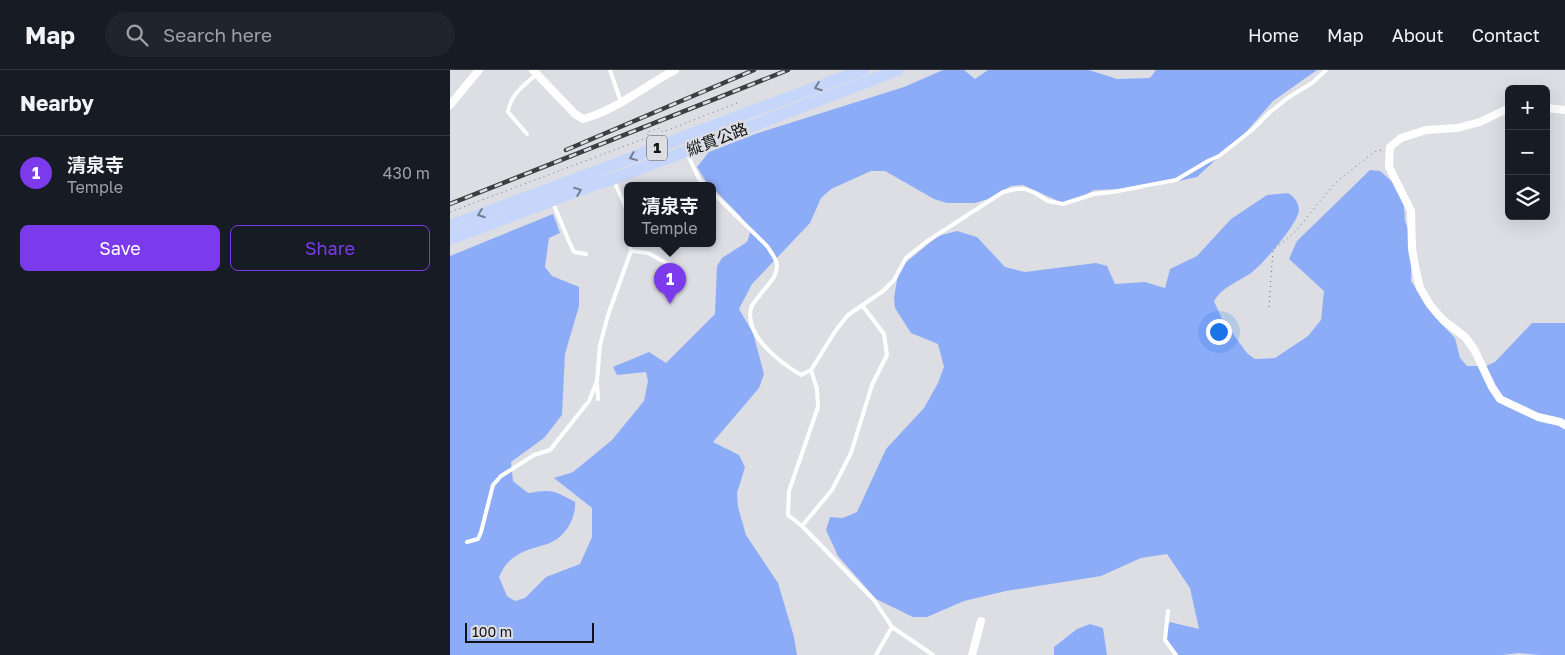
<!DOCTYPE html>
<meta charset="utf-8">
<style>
:root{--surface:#171b24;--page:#20242c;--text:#f1f3f6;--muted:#9ea1a6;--line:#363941;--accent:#7c3aed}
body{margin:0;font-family:"Golos Text","Noto Sans TC",sans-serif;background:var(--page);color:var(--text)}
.controls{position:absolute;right:15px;top:15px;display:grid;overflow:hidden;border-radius:8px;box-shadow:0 5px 20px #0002}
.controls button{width:45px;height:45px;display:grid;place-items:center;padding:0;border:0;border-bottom:1px solid var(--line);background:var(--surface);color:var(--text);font:25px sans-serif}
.scale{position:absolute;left:15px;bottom:12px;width:129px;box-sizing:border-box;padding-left:5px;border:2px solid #101112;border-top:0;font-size:14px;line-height:18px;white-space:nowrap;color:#101112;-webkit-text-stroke:4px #dcdee4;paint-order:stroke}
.you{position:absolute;left:768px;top:261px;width:18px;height:18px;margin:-12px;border:4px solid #fff;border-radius:50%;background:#1a73e8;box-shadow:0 0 0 8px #1a73e833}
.badge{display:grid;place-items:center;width:32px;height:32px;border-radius:50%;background:var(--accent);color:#fff;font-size:16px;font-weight:700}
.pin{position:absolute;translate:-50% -41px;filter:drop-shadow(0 1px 2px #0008)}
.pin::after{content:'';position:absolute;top:26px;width:18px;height:15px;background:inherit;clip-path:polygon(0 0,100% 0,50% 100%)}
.popup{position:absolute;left:174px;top:112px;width:92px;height:65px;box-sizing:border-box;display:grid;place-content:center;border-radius:8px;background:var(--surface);filter:drop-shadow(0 1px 4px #0005);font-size:16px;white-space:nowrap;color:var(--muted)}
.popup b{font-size:19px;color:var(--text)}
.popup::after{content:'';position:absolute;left:50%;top:100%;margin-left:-10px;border:10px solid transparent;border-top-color:var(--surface)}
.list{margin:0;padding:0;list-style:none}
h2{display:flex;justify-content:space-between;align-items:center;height:65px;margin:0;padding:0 20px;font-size:21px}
h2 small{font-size:16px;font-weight:400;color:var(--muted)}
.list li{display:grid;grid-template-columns:32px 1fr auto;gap:15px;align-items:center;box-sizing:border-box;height:75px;padding:0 20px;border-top:1px solid var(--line)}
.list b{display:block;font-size:19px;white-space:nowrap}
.list p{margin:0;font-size:16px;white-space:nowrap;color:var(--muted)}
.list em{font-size:16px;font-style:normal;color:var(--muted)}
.actions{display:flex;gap:10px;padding:15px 20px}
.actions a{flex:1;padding:11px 0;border:1px solid var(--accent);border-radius:8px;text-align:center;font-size:18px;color:var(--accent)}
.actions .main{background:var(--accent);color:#fff}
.icon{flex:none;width:28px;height:28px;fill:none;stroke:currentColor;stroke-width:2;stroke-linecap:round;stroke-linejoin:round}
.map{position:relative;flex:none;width:1115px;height:585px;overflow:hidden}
header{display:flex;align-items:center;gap:30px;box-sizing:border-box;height:70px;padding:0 25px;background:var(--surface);border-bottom:1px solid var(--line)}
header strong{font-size:24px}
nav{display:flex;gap:28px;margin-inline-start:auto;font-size:18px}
.search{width:350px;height:45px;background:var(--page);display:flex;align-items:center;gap:12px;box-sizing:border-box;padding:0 18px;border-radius:28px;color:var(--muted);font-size:19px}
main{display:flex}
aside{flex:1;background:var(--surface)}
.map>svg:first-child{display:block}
.forest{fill:#8dacf8}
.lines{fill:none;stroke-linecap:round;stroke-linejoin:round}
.path{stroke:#6f7074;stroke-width:1;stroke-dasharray:1 4;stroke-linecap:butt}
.lane{stroke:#fff;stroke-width:4}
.street{stroke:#fff;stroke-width:8}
.primary{stroke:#c6d6fa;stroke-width:12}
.rail-casing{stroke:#3d3e40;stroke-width:4.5}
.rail{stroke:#dcdee4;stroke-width:2.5;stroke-dasharray:8;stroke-linecap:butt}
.oneway{stroke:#747d92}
.labels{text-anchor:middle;stroke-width:4.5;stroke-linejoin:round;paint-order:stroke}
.shield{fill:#dcdee4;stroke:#4d4e51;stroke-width:1}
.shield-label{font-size:15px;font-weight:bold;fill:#101112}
.street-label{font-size:16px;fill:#101112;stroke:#dcdee4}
</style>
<header>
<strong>Map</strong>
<div class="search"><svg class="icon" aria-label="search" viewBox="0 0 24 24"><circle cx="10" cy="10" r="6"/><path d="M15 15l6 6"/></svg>Search here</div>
<nav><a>Home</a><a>Map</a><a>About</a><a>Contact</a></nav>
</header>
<main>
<aside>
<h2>Nearby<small></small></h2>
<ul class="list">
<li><span class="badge">1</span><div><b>清泉寺</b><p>Temple</p></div><em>430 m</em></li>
</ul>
<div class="actions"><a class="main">Save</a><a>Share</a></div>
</aside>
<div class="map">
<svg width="1115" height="585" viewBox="0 0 1115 585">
<rect width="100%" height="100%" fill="#dcdee4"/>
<path class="forest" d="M493,0H514L525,9L538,0H639L667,9L700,8L706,0H867L823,31L797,61L747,107L696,118L644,120L617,135L573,115L561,116L538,129L525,133H497L484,129L435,101H421L381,119L371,128L360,153L302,214L289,239L303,263L314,304L309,318L263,372L289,385L295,397L287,423L288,437L296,465L328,513L344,567L347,585H0V186L103,144L110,163L99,168L95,197L102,206L129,217V236L115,284L112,345L94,368L61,392L63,411L78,423C103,419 103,420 125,432C126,448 116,466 100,473C89,477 76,479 66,486C58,491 53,498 49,507L57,526L65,531L75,528L96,507L130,494L142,467V438L104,408L123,402L162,370L194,331L198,311L196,302L167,305L163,297L199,282L216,293L265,244L267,196L272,188L297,172L300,163L291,147L263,118L262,115H259L257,113L247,97L259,82L305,64L454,17Z
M920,100L930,101L953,121L955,151L962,169L961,211L984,246L1005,268L1010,288L1017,296H1036L1045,292L1082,253H1115V585H1089L1069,583L1052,585H725L714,564L720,552L749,559L740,518L717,484L691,488L651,506L556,521L514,531L477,547H463L426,529L388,486L376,460L380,447L393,448L407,442L436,379L474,338L488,313L494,297L488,274L461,263L445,238L444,228L449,198L488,166L507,161L527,167L555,197L575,202L646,193L657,196L665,214L695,212L715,218L720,199L747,186L781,149L817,125L838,123C844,127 848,131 849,139C850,152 812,195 801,203C788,212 772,217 764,231L772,249L797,283L805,289L825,288L858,266L871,250L874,221L839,189L847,171Z
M640,554L653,558L657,585H604V577L627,559Z"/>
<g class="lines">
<path class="path" d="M0,142L199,67L197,62L210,58L213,62L287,33
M819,237L823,180L844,163L885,113L924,82L932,80"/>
<path class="lane" d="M160,0L171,32
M77,64L58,42C60,25 74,15 87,4
M237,83L249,109L255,115
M164,111L177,140L178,144
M262,122L317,176C321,182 327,189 327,196C327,208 316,216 310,225C307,229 302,234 301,238C294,266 331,293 351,305L361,300L386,260L398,245L433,221L444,210L456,188L476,172L553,122L566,119H575L585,123L598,131L613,134L644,124L663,122L726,110L758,91L769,86L802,60L819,43L839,27L862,13L876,0
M103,133L118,169L124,182L136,184
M181,181L198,183L220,195
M361,300L367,319L368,337L339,421L338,445L352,456L424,530L442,557L483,585
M147,314L148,329
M352,456L382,420L401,383L422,315L437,285L434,264L412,235
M17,472L28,469L31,462L43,415L51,406L84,385L100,380L139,331L147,311L150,275L158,245L181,181L180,173
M718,541L715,570L726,585
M426,585L442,557"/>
<path class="street" d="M83,0L125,44L133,49C167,40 194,16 225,0
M0,35L29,0
M1059,38L1030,52L1007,58L976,60L951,68L940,77L939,97L961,141L962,179L966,201L970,218L980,235L993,250L1015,267L1024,279L1042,317L1050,329L1088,347L1110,352L1115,355
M1096,38L1115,40
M522,585L531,551"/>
<path class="primary" d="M0,156L158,97L244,63L413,0
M0,169L146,114L163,109L448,0"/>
<g class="rail-casing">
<path id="rail" d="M116,80L304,0
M0,134L338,0"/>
</g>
<use href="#rail" class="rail"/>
</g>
<defs><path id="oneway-chevron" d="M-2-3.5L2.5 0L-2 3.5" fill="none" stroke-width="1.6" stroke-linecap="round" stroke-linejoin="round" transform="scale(1.25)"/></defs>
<g class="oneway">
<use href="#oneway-chevron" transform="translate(368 17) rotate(160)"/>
<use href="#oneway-chevron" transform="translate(183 87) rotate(158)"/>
<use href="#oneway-chevron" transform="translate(128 121) rotate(-21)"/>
<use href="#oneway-chevron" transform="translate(31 144) rotate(160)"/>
</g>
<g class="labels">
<rect class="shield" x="197" y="65.5" width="20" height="25" rx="4"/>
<g class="shield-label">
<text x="207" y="83">1</text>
</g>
<g class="street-label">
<text transform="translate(267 69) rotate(-21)" y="6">縱貫公路</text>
</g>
</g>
</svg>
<div class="controls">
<button>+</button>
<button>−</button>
<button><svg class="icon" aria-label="layers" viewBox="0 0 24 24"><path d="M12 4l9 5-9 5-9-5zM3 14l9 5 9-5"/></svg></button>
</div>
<div class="scale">100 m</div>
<div class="you"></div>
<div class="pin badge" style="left:220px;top:234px">1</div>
<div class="popup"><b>清泉寺</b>Temple</div>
</div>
</main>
